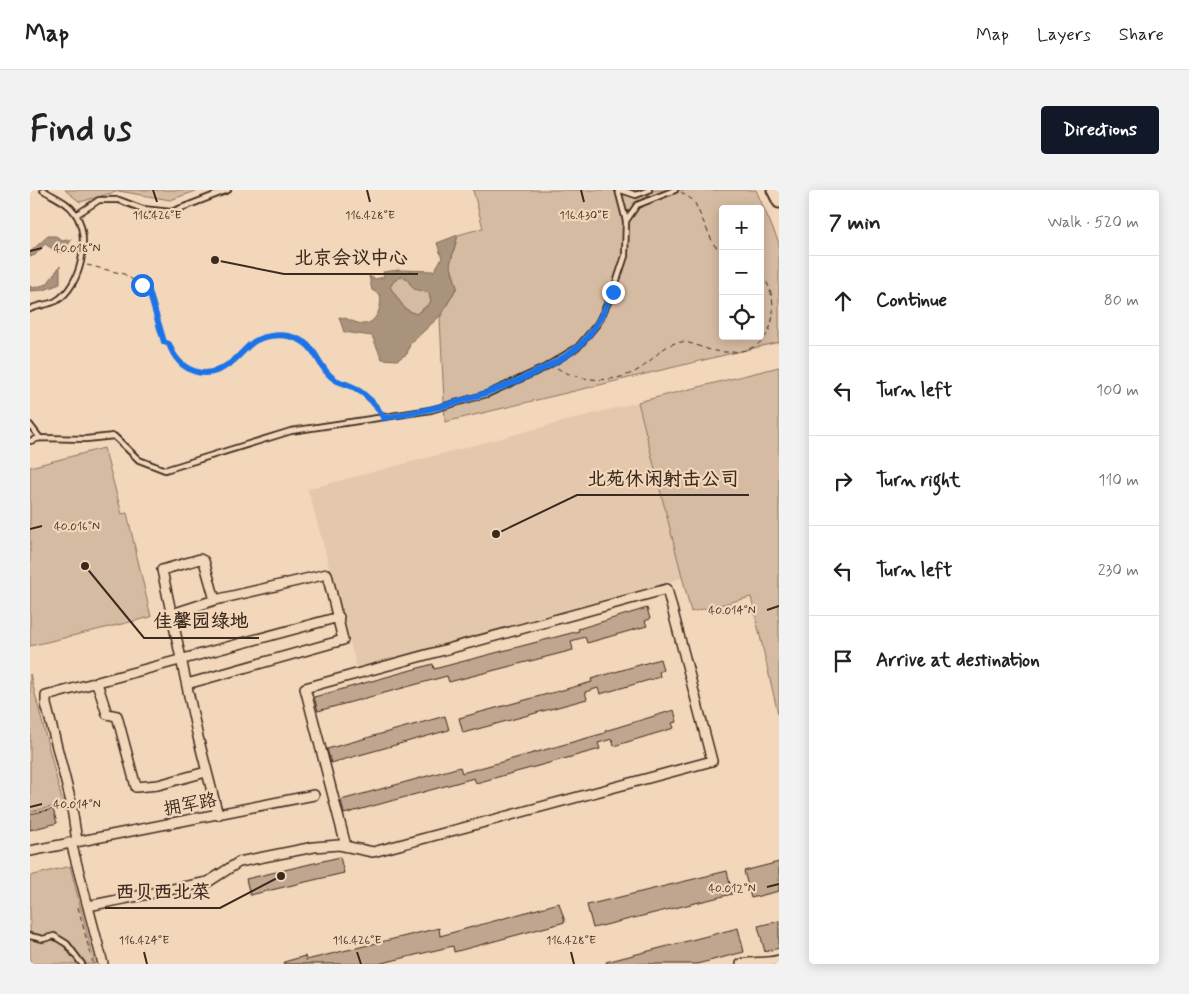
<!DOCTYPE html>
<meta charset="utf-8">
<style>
:root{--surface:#fff;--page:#f2f2f2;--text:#222;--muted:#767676;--line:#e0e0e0;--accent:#111827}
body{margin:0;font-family:Mynerve,"LXGW WenKai TC",sans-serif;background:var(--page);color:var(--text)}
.controls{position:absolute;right:15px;top:15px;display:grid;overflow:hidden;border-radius:5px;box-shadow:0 2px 12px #0003}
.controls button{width:45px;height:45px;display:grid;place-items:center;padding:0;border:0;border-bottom:1px solid var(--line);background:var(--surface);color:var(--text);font:25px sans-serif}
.stop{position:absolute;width:15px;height:15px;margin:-11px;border:4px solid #1a73e8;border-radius:50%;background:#fff}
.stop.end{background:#1a73e8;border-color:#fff;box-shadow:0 1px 5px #0008}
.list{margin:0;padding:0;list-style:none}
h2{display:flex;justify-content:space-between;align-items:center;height:65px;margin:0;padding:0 20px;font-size:21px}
h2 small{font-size:16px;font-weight:400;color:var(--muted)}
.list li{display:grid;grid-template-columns:32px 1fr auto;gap:15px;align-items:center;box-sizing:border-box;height:90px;padding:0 20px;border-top:1px solid var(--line)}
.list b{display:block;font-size:19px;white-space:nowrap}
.list em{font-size:16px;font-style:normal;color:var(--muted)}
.icon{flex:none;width:28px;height:28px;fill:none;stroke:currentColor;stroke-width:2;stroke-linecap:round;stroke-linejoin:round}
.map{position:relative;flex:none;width:749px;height:774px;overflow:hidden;border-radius:5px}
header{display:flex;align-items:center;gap:30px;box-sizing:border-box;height:70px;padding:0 25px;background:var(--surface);border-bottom:1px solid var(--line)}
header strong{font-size:24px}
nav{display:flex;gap:28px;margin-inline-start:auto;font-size:18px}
.intro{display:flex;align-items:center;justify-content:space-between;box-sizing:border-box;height:120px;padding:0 30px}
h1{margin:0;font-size:35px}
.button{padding:12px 22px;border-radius:5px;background:var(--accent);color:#fff;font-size:18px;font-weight:700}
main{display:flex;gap:30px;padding:0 30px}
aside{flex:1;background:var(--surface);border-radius:5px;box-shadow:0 2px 12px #0003}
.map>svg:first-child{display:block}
.built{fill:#e4c8ad}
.green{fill:#d5bba1;stroke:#887260;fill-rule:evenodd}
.water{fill:#aa937c;stroke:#7e6956;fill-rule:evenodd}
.building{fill:#c0a68f;stroke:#3b2a1e}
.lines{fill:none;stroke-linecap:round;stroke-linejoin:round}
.service-casing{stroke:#3b2a1e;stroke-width:8}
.minor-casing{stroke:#3b2a1e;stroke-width:12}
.tertiary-casing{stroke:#3b2a1e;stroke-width:15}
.path{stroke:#3b2a1e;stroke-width:1;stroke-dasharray:5 4;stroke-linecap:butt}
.service{stroke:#f3d7ba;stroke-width:4.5}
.minor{stroke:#f3d7ba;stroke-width:9}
.tertiary{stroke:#f3d7ba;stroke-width:11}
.route{stroke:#1a73e8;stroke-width:6}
.ticks{fill:none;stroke:#3b2a1e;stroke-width:2}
.labels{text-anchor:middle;stroke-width:4.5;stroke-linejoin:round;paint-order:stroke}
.street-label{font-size:18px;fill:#3b2a1e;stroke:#f3d7ba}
.ticks-label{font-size:12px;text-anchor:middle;fill:#3b2a1e;stroke:#f3d7ba;stroke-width:4.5;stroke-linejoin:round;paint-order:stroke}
.leader{fill:none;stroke:#3b2a1e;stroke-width:2}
.callout-dot{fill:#3b2a1e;stroke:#f3d7ba;stroke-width:2}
.callout-label{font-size:19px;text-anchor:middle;font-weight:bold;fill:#3b2a1e;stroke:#f3d7ba;stroke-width:4.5;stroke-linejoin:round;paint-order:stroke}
</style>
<header>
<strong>Map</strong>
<nav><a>Map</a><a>Layers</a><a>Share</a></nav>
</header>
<div class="intro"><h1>Find us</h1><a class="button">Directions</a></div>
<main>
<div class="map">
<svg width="749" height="774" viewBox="0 0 749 774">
<rect width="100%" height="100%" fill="#f3d7ba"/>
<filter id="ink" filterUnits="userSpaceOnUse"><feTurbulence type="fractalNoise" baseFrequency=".02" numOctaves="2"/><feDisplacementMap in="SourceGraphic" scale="10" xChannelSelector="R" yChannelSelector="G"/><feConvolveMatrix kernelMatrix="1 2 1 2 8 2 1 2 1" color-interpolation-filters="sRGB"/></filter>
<g filter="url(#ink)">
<path class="built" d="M608,212L652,388L327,478L278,299Z"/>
<path class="green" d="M35,0H169L140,10L89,1L50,12Z
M443,0H726L749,53V152L415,232L410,128L427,97L420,74L428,45L453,38ZM693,19H730V146H693Z
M371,87L376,88L384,99L399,103L401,112L386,124L375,119L360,97L364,91Z
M749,177V528L721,407L661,422L608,212Z
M74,258L92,324L97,323L121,427L0,456V277Z
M0,484L33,614L0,622Z
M40,676L65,774H0V686Z"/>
<path class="water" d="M428,45L420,74L427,97L411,125L380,154L377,164L367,170L352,169L342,146L314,142L309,127C318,128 320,131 328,133C344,139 353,118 350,105L342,100L339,86L345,89L354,87L353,82L369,80L404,81L412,68L407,53ZM371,87L376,88L384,99L399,103L401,112L395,118L386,124L375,119L360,97L364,91Z
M18,46H26L32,51L42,49L33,62L29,63L15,54L5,65L0,67V62Z
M30,76V94L14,100L0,101V96L3,98L17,94Z"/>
<path class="building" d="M617,418L620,429L615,431L617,436L557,453L555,447L541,451L543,460L419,492L417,486L288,521L284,507L403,474L404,479L549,441L548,439Z
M630,469L633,480L629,482L630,487L570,504L568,498L555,502L557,509L433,543L429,528L562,492L561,489Z
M644,520L647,532L642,533L644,538L584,556L582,549L568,553L570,559L446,593L444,588L314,624L311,610L430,577L432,583L575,543V541Z
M415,526L419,540L301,573L297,559Z
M23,619L27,633L0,640V624Z
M310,667L314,683L220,705L216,689Z
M749,672V701L721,708L714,681Z
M697,681L702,704L563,738L557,715Z
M529,713L535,732L424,762L423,756L348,774H254V772L275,766L276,770L409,738L410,746Z
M749,731V758L735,762L728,736Z
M708,738L714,762L667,774H577L576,772Z"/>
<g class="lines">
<g class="service-casing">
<path id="service" d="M591,0L606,5L619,0
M46,25L69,10H89L113,19L141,22L198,0
M596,31L607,15L645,0
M0,119C8,115 18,115 26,111C52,96 61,46 45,23C38,12 24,7 13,0
M0,235L10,248
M0,251L10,248L56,249L84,246L109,270L135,280L261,241L401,220L457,204L514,178L548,157L568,133L583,102L595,66L596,31L588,0
M0,746L13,749L24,746L37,754L52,774"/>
</g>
<g class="minor-casing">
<path id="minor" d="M185,410L174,371L170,369L132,380L167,543L188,625
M142,424L185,410L297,384L313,450L157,494
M67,493L77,524L87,526L106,597L128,595L176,582
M47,651L41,612L16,514V506L309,427
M41,652L73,774
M0,661L284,605
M58,716L178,692L209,672L284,657L309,655L343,662L682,571L637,399L275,498L316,656
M711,774C724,771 736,774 749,770"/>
</g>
<g class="tertiary-casing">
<path id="tertiary" d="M743,0L749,12"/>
</g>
<path class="path" d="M651,2L664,11L684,55L693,62
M57,75L94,84L119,101L134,152L139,154C149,181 173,192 199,174C208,168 215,157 224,151C233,146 244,146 254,146C285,146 284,174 303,188C309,193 318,194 324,198C334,203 343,212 350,220
M527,178C550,192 584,194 608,180C621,173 629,158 645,153C657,149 670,158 681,160C694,163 707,163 719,159C749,148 749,104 730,82
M48,717L63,774"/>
<use href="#service" class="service"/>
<use href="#minor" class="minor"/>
<use href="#tertiary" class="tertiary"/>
</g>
</g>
<g class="lines" filter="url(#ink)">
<path class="route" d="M112,95L119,101L134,152L139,154C149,181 174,192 199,174C209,168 215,157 225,151C234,146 248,144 258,146C290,153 284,175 304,189C310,193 318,194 325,198C337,205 347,216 354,228C408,219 450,208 500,185C516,177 536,168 549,156C565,140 574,122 583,102"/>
</g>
<path class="ticks" d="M123,0L127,12M337,0L340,12M551,0L554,12M0,61L12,58M0,339L12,336M737,420L749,416M0,617L12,614M737,697L749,694M114,762L117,774M327,762L331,774M541,762L544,774"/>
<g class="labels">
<g class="street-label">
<text transform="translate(160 614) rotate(-11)" y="6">拥军路</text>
</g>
</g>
<g class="ticks-label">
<text x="127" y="29">116.426°E</text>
<text x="554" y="29">116.430°E</text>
<text x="340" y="29">116.428°E</text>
<text x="47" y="62">40.018°N</text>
<text x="47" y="340">40.016°N</text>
<text x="702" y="424">40.014°N</text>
<text x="47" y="618">40.014°N</text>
<text x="702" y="702">40.012°N</text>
<text x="114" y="754">116.424°E</text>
<text x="327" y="754">116.426°E</text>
<text x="541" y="754">116.428°E</text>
</g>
<path class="leader" d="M185 70L254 84H388M466 344L547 305H719M55 376L114 448H229M251 686L190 718H75"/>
<g class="callout-dot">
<circle cx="185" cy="70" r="5"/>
<circle cx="466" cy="344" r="5"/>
<circle cx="55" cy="376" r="5"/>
<circle cx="251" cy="686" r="5"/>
</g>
<g class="callout-label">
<text x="321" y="74">北京会议中心</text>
<text x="633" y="295">北苑休闲射击公司</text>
<text x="171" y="437">佳馨园绿地</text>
<text x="133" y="708">西贝西北菜</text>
</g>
</svg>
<div class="controls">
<button>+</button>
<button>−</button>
<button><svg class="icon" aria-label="locate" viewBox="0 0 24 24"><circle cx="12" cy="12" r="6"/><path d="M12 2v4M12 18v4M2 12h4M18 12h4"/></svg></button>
</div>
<div class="stop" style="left:112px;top:95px"></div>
<div class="stop end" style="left:583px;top:102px"></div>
</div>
<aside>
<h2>7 min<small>Walk · 520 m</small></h2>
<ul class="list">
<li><svg class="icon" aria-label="ahead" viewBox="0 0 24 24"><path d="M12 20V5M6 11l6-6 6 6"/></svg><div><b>Continue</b></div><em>80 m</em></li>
<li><svg class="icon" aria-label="left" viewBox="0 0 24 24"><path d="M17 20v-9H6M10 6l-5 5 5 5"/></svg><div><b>Turn left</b></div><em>100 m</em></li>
<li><svg class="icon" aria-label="right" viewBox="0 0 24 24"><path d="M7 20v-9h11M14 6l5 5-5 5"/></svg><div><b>Turn right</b></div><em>110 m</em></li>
<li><svg class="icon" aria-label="left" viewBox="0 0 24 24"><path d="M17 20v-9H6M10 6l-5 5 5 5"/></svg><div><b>Turn left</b></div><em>230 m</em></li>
<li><svg class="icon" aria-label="arrive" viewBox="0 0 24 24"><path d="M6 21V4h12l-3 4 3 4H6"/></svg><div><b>Arrive at destination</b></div></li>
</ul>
</aside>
</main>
